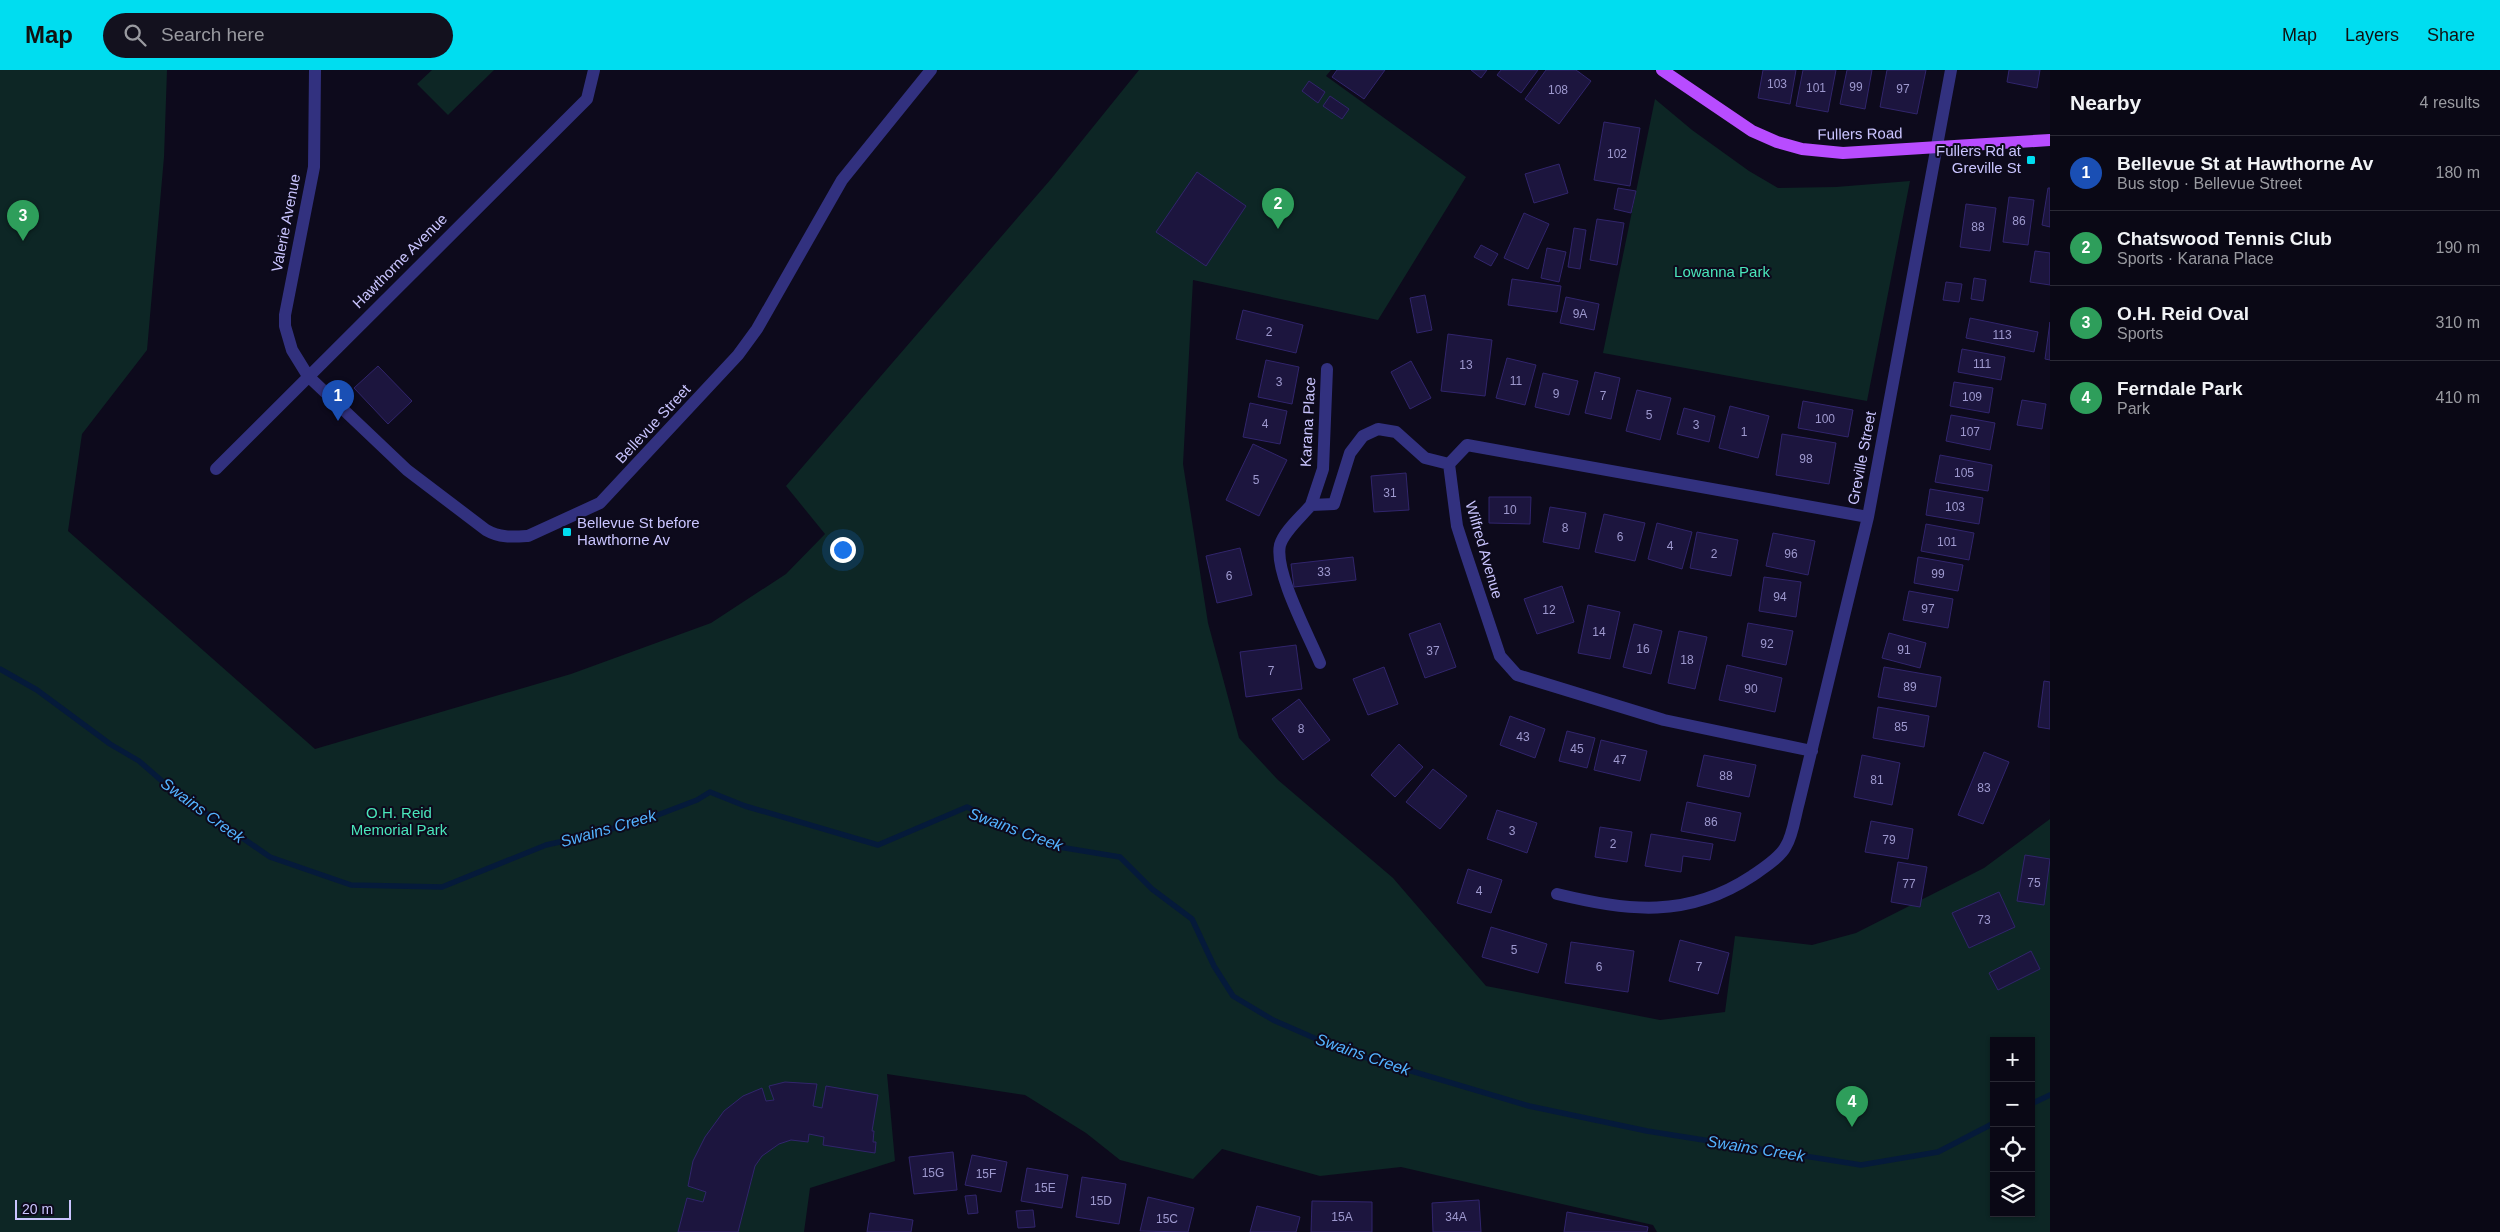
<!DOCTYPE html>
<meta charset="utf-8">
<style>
:root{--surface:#0a0815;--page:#13111e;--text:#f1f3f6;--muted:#999aa0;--line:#2a2934;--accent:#00ddf0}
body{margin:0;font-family:Helvetica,sans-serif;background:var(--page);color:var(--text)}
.controls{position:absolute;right:15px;bottom:15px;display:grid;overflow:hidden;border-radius:0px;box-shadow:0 1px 4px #0004}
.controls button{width:45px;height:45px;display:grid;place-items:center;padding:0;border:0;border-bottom:1px solid var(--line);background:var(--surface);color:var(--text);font:25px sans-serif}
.scale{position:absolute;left:15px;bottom:12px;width:56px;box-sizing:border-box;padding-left:5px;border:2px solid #cac5ff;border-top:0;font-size:14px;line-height:18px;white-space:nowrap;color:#cac5ff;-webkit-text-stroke:4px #0d0a1c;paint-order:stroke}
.you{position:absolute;left:842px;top:479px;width:18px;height:18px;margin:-12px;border:4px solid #fff;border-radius:50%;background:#1a73e8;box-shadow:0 0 0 8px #1a73e833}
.badge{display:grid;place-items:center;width:32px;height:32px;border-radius:50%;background:var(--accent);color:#fff;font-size:16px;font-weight:700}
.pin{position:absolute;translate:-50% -41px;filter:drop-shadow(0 1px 2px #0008)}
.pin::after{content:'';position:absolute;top:26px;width:18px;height:15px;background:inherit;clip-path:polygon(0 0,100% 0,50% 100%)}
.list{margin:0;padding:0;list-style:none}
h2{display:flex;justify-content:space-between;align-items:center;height:65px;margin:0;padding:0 20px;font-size:21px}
h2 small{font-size:16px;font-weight:400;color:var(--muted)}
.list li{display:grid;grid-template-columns:32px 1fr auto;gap:15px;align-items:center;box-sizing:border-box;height:75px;padding:0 20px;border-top:1px solid var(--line)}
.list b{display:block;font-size:19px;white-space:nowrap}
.list p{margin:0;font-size:16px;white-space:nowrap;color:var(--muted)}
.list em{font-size:16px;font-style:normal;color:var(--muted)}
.icon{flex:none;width:28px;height:28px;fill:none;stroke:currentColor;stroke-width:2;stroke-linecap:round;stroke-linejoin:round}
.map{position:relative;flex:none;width:2050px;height:1162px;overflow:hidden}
header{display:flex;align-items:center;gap:30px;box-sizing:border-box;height:70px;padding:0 25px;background:var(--accent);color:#111}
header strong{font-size:24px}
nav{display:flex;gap:28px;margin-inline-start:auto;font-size:18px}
.search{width:350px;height:45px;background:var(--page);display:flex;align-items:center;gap:12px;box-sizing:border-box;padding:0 18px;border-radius:28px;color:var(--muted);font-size:19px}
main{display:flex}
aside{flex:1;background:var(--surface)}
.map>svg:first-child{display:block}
.green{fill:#0d2625;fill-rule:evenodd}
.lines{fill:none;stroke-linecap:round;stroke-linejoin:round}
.stream{stroke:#051a3a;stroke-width:5.5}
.building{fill:#1c153e;stroke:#31256c}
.minor{stroke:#32317f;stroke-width:12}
.primary{stroke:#b84cff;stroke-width:12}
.poi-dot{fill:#00ddf0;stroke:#0d0a1c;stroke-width:2}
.labels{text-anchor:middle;stroke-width:4;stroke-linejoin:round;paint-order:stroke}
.number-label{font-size:12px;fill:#9e99cf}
.street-label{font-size:15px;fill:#cac5ff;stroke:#0d0a1c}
.poi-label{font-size:15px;fill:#cac5ff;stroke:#0d0a1c;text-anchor:end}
.park-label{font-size:15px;fill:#4ae6bb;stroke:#0d0a1c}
.water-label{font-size:16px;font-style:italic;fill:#53b3ff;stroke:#0d0a1c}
</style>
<header>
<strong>Map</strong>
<div class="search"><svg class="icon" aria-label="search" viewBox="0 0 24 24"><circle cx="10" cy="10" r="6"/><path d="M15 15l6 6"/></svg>Search here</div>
<nav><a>Map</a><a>Layers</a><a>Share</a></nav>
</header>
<main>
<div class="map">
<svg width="2050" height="1162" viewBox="0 0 2050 1162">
<rect width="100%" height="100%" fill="#0d0a1c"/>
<path class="green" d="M0,0H167L164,87L147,280L82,364L68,461L315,679L571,604L711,553L786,504L825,464L786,416L1051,109L1139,0H1331L1326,6L1466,107L1378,250L1193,210L1183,394L1208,553L1239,668L1278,710L1393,808L1486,916L1660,950L1725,942L1735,866L1812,875L1856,863L1984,798L2050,749V1162H1657L1653,1155L1401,1097L1320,1106L1222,1079L1193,1109L1120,1090L1086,1063L1025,1025L887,1004L895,1091L810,1118L804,1162H0ZM1994,971H2031V1143H1994Z
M432,0H494L448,45L417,14Z
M1655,29L1692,60L1749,101L1778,118L1836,117L1910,111L1867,331L1603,283Z"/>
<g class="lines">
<path class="stream" d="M0,599L37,620L110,674L139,691L170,718L270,787L351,815L442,817L546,775L587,766L655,746L697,730L710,722L745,736L878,775L967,737L1053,776L1120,787L1152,819L1192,849L1214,896L1233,926L1273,950L1344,981L1529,1036L1647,1061L1861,1095L1938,1082L1994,1053
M2031,1034L2050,1025"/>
</g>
<path class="building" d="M1337,0H1385L1364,29L1332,7Z
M1471,0H1487L1481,8Z
M1501,0H1538L1521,23L1497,5Z
M1546,0H1576L1591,11L1559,54L1525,29Z
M1763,0H1796L1790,34L1758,28Z
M1803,0H1836L1828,42L1796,36Z
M1847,0H1872L1865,39L1840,34Z
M1887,0H1926L1917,44L1880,37Z
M2009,0H2040L2037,18L2007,12Z
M1309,11L1325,22L1318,33L1302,21Z
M1330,26L1349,39L1342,49L1323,36Z
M1604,52L1640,58L1630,116L1594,110Z
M1559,94L1568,123L1534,133L1525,104Z
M1197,102L1246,136L1206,196L1156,162Z
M1618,118L1636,121L1631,143L1614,139Z
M2048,118H2050V157L2042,155Z
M2009,127L2034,130L2028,175L2003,172Z
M1966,134L1996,138L1990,181L1960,177Z
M1524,143L1549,154L1528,199L1504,188Z
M1597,149L1624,153L1617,195L1590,190Z
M1574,158L1586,160L1580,199L1568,197Z
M1481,175L1498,184L1491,196L1474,187Z
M1547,178L1566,182L1559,212L1541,208Z
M2035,181L2050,183V215L2030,212Z
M1974,208L1986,210L1983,231L1971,229Z
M1512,209L1561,216L1557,242L1508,235Z
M1946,212L1962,214L1959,232L1943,230Z
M1425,225L1432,260L1417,263L1410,228Z
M1566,227L1599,234L1594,260L1560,253Z
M1243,240L1303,255L1296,283L1236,269Z
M1970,248L2038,262L2034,282L1966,268Z
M2050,252V290L2045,289Z
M1448,264L1492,270L1485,326L1441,321Z
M1962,279L2005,287L2001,310L1958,302Z
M1507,288L1536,295L1525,335L1496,328Z
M1266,290L1299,297L1292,334L1258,327Z
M1411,291L1431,328L1410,339L1391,302Z
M378,296L412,331L388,354L354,318Z
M1595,302L1620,308L1611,349L1585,343Z
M1543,303L1578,311L1569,345L1535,337Z
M1954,312L1993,318L1989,343L1950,336Z
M1637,320L1671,328L1660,370L1626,361Z
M2022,330L2046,334L2042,359L2017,355Z
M1803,331L1853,340L1848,367L1798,358Z
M1250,333L1287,341L1280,374L1243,367Z
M1730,336L1769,346L1758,388L1719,378Z
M1684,338L1715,346L1709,372L1677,364Z
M1951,345L1995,353L1990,380L1946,371Z
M1782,364L1836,373L1829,414L1776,405Z
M1253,374L1287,390L1259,446L1226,430Z
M1940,385L1992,395L1988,421L1935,412Z
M1406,403L1409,440L1374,442L1371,406Z
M1930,419L1983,428L1979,454L1926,445Z
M1489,427H1531L1530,454L1489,453Z
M1550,437L1586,443L1579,479L1543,472Z
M1604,444L1645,453L1635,491L1595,482Z
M1657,453L1692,462L1682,499L1648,489Z
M1926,454L1974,463L1969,490L1921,481Z
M1697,462L1738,470L1731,506L1690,498Z
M1773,463L1815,471L1808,505L1766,496Z
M1240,478L1252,525L1217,533L1206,486Z
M1353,487L1356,510L1294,517L1291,494Z
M1918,487L1963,495L1958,521L1914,513Z
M1764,507L1801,512L1796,547L1759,541Z
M1562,516L1574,552L1537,564L1524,529Z
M1909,521L1953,529L1948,558L1903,550Z
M1588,535L1620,542L1610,589L1578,583Z
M1440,553L1456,597L1425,608L1409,564Z
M1748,553L1793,561L1786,595L1742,586Z
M1634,554L1662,561L1651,604L1623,597Z
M1679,561L1707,567L1695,619L1668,613Z
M1889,563L1926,573L1920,598L1882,588Z
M1296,575L1302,619L1246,627L1240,582Z
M1727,595L1782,608L1775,642L1719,630Z
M1384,597L1398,634L1368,645L1353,609Z
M1884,597L1941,607L1936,637L1878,627Z
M2044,611L2050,612V659L2038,657Z
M1299,629L1330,670L1303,690L1272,649Z
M1878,637L1929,646L1924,677L1873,668Z
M1510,646L1545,659L1535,688L1500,675Z
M1567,661L1595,668L1587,698L1559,691Z
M1601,670L1647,681L1640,711L1594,700Z
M1399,674L1423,697L1395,727L1371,705Z
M1984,682L2009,692L1983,754L1958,745Z
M1704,685L1756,695L1749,727L1697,716Z
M1862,685L1900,693L1892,735L1854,727Z
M1433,699L1467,726L1440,759L1406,732Z
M1687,732L1741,743L1735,771L1681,761Z
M1497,740L1537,753L1527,783L1487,769Z
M1871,751L1913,759L1908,789L1865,782Z
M1600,757L1632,762L1627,792L1595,787Z
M1651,764L1713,774L1710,790L1683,786L1681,802L1645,796Z
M2025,785L2050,789L2044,835L2017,831Z
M1898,792L1927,797L1920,837L1891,832Z
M1468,799L1502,810L1491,843L1457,833Z
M1999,822L2015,857L1969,878L1952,843Z
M1491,857L1547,874L1538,903L1482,887Z
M1680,870L1729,883L1718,924L1669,911Z
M1571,872L1634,881L1628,922L1565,913Z
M2031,881L2040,899L1998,920L1989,903Z
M785,1012L817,1014L813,1036L822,1038L826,1016L878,1025L872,1061H874L873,1072H876L875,1083L823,1075L824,1067L809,1064L808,1072L791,1070L779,1074L762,1086L755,1096L738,1162H678L687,1128L703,1132L706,1122L688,1116L693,1091L705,1067L724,1041L743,1026L762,1018L766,1031L774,1030L769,1016Z
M953,1082L957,1120L914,1124L909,1087Z
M972,1085L1007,1092L1001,1122L965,1115Z
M1027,1098L1068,1105L1062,1138L1021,1131Z
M1082,1107L1126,1114L1119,1154L1076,1147Z
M976,1125L978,1143L968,1144L965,1126Z
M1148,1127L1194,1138L1188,1162L1140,1161Z
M1479,1130L1481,1162H1433L1432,1133Z
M1312,1131L1372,1132V1162H1311Z
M1257,1136L1300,1147L1296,1162H1250Z
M1033,1140L1035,1157L1018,1158L1016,1141Z
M1567,1142L1648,1157L1647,1162H1564Z
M870,1143L913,1150L911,1162H867Z"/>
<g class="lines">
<path class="minor" d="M315,0L314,97L285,245V256L292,280L308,306L407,400L486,460C500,468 512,467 528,466L600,433L738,285L757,259L842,110L931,0
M216,399L587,29L594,0
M1311,435L1323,399L1327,299
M1320,593C1309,566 1274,502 1280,475C1284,461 1302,446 1311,435L1334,434L1350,383L1363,366L1378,359L1396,362L1425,388L1449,394
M1812,681L1664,650L1517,605L1500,586L1465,481L1457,456L1449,394L1467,375L1868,447
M1557,824C1628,841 1687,849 1752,806C1762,799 1780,788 1786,776C1793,765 1795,746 1799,732L1868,447L1951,0"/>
<path class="primary" d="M1662,0L1752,61L1777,72L1802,79L1843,83L2050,70"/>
</g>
<g class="poi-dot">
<rect x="2026" y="85" width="10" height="10" rx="2.5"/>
<rect x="562" y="457" width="10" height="10" rx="2.5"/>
</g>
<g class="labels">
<g class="number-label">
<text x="1777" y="18">103</text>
<text x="1856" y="21">99</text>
<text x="1816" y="22">101</text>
<text x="1903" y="23">97</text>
<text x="1558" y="24">108</text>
<text x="1617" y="88">102</text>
<text x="2019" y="155">86</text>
<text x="1978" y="161">88</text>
<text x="1580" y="248">9A</text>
<text x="1269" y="266">2</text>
<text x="2002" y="269">113</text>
<text x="1982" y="298">111</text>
<text x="1466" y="299">13</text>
<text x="1516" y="315">11</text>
<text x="1279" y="316">3</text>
<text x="1556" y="328">9</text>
<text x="1603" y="330">7</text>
<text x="1972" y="331">109</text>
<text x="1649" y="349">5</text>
<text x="1825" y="353">100</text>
<text x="1265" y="358">4</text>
<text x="1696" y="359">3</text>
<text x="1744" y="366">1</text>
<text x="1970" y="366">107</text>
<text x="1806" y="393">98</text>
<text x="1964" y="407">105</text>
<text x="1256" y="414">5</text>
<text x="1390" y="427">31</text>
<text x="1955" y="441">103</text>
<text x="1510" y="444">10</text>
<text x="1565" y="462">8</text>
<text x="1620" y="471">6</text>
<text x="1947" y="476">101</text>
<text x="1670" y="480">4</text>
<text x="1714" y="488">2</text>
<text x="1791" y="488">96</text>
<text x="1324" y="506">33</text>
<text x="1938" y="508">99</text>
<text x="1229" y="510">6</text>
<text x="1780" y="531">94</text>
<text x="1928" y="543">97</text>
<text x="1549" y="544">12</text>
<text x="1599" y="566">14</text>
<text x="1767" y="578">92</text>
<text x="1643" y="583">16</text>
<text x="1904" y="584">91</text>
<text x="1433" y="585">37</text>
<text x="1687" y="594">18</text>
<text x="1271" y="605">7</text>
<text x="1910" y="621">89</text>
<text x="1751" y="623">90</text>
<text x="1901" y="661">85</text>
<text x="1301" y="663">8</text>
<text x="1523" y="671">43</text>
<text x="1577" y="683">45</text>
<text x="1620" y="694">47</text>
<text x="1726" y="710">88</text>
<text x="1877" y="714">81</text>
<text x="1984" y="722">83</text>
<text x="1711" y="756">86</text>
<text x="1512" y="765">3</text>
<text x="1889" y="774">79</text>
<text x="1613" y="778">2</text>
<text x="2034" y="817">75</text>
<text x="1909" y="818">77</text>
<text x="1479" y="825">4</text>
<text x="1984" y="854">73</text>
<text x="1514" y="884">5</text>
<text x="1599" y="901">6</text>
<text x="1699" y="901">7</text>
<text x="933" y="1107">15G</text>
<text x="986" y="1108">15F</text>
<text x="1045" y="1122">15E</text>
<text x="1101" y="1135">15D</text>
<text x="1342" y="1151">15A</text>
<text x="1456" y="1151">34A</text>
<text x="1167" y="1153">15C</text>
</g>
<g class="street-label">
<text transform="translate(1860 64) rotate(-1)" y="5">Fullers Road</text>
<text transform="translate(286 153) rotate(-79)" y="5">Valerie Avenue</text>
<text transform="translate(400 191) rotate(-45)" y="5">Hawthorne Avenue</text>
<text transform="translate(1308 352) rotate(-87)" y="5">Karana Place</text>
<text transform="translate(653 354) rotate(-47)" y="5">Bellevue Street</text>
<text transform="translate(1862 388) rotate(-79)" y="5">Greville Street</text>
<text transform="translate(1484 480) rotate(74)" y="5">Wilfred Avenue</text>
</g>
<g class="poi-label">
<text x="2021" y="86">Fullers Rd at<tspan x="2021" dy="17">Greville St</tspan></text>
<text x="577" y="458" text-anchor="start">Bellevue St before<tspan x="577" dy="17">Hawthorne Av</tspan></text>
</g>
<g class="park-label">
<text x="1722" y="207">Lowanna Park</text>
<text x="399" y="748">O.H. Reid<tspan x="399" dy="17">Memorial Park</tspan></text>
</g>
<g class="water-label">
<text transform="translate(203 740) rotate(36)" y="6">Swains Creek</text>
<text transform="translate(608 758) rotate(-16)" y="6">Swains Creek</text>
<text transform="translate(1016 759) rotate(20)" y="6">Swains Creek</text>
<text transform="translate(1363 984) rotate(19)" y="6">Swains Creek</text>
<text transform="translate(1756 1078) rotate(9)" y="6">Swains Creek</text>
</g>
</g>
</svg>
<div class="controls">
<button>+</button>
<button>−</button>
<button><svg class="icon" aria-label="locate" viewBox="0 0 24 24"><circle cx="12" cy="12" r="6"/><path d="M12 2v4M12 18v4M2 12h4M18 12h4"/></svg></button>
<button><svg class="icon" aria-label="layers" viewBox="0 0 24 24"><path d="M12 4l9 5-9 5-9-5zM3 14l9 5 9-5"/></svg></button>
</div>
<div class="scale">20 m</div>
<div class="you"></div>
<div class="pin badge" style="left:338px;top:351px;background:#1a4fb4">1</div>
<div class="pin badge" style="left:1278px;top:159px;background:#2e9e5b">2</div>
<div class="pin badge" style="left:23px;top:171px;background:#2e9e5b">3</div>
<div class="pin badge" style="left:1852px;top:1057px;background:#2e9e5b">4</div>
</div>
<aside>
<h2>Nearby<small>4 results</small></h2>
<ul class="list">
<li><span class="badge" style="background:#1a4fb4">1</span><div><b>Bellevue St at Hawthorne Av</b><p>Bus stop · Bellevue Street</p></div><em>180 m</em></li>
<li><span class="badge" style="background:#2e9e5b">2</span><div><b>Chatswood Tennis Club</b><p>Sports · Karana Place</p></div><em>190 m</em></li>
<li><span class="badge" style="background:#2e9e5b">3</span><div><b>O.H. Reid Oval</b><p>Sports</p></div><em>310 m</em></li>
<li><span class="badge" style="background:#2e9e5b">4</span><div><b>Ferndale Park</b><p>Park</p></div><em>410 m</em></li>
</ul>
</aside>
</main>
